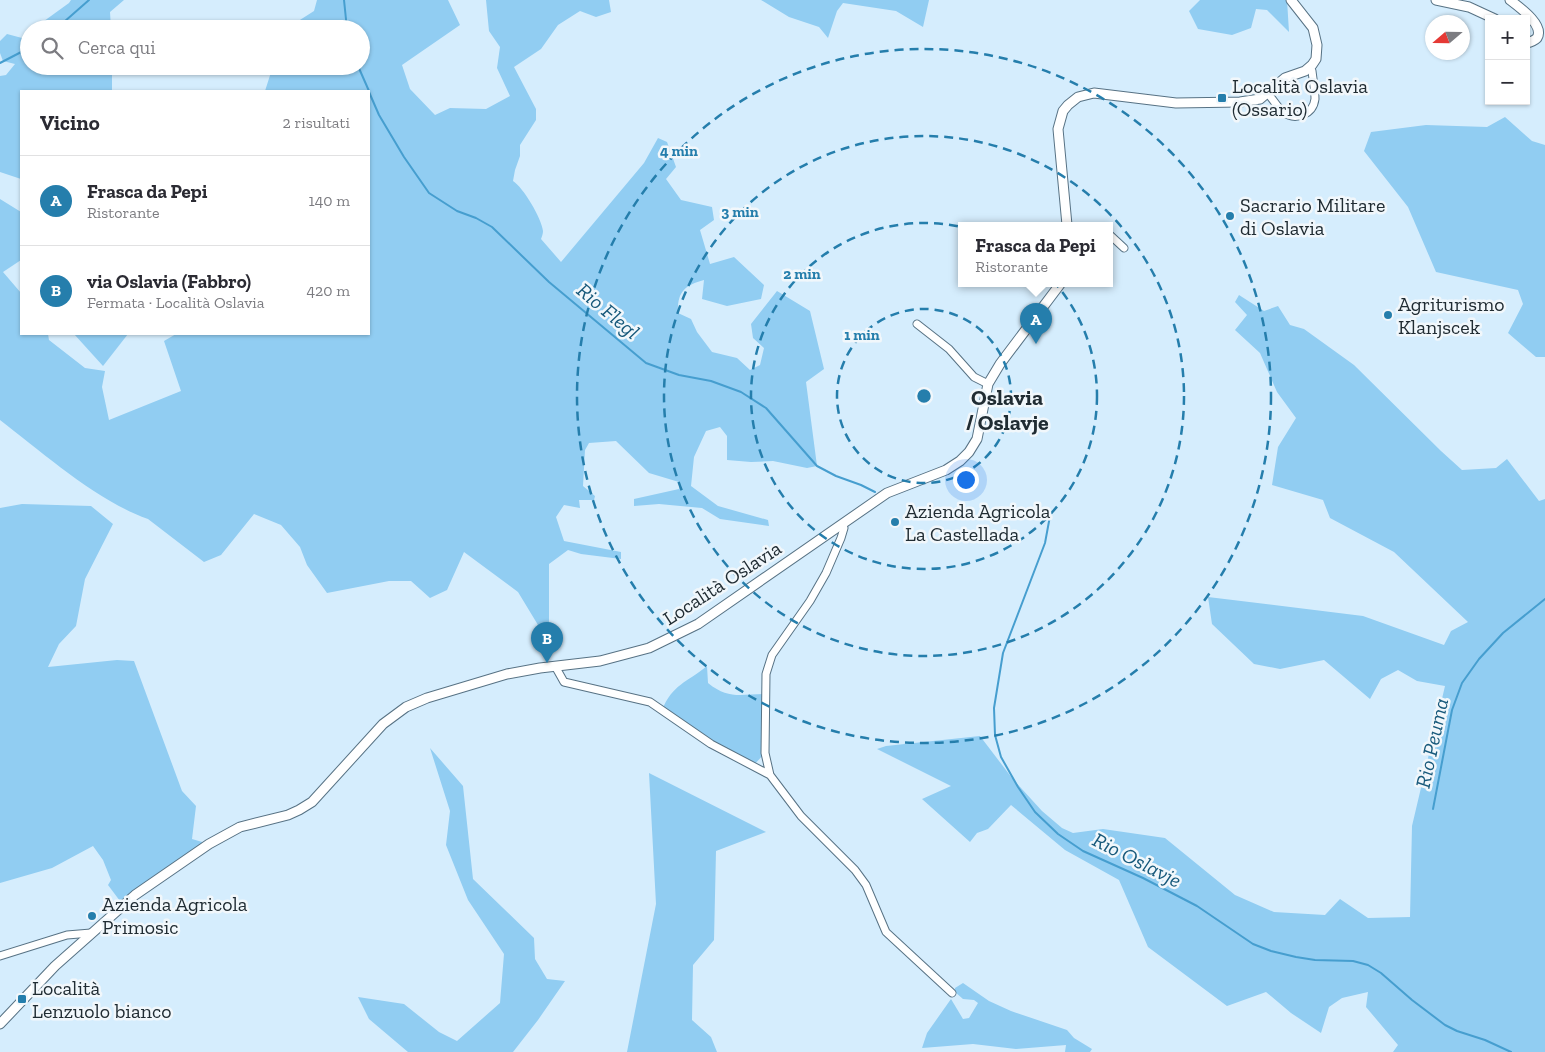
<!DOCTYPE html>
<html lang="it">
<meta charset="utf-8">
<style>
:root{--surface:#fff;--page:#f7f7f7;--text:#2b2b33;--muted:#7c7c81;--line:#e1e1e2;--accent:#257eac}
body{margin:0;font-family:"Zilla Slab",serif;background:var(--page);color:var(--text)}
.controls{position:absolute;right:15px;top:15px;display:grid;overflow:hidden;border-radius:0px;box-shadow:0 1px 4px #0004}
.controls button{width:45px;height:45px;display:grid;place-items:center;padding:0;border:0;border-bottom:1px solid var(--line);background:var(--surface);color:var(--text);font:25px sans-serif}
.compass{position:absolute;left:1425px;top:15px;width:45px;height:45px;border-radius:50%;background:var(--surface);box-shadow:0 1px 4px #0004;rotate:250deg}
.you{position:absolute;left:965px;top:479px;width:18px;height:18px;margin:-12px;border:4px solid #fff;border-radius:50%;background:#1a73e8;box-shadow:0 0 0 8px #1a73e833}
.badge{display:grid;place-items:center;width:32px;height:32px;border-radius:50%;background:var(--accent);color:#fff;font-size:16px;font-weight:700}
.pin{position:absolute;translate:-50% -41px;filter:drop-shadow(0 1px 2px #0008)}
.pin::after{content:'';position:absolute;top:26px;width:18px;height:15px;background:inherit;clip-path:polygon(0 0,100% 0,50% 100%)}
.popup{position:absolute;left:958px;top:222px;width:155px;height:65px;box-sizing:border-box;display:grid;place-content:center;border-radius:0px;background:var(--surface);filter:drop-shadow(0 1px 4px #0005);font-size:16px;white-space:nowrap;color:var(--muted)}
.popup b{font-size:19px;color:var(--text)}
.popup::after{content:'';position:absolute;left:50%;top:100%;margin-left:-10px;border:10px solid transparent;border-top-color:var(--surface)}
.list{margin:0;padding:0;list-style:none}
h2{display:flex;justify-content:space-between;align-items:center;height:65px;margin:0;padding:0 20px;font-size:21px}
h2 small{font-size:16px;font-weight:400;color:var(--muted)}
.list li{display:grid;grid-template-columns:32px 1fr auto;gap:15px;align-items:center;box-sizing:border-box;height:90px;padding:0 20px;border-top:1px solid var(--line)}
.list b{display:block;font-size:19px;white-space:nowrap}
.list p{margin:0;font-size:16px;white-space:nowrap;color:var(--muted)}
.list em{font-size:16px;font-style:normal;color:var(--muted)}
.icon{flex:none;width:28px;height:28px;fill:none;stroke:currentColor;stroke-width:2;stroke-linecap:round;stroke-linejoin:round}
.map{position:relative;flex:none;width:1545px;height:1052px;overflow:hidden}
.search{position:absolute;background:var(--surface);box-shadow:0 1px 4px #0004;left:20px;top:20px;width:350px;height:55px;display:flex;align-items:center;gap:12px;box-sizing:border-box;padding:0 18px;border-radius:28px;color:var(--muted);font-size:19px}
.panel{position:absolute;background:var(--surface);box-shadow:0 1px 4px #0004;left:20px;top:90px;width:350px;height:245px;border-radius:0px}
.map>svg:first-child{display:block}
.green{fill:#91cdf2}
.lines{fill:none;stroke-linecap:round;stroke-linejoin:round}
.stream{stroke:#469ecf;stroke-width:2}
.minor-casing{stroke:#577284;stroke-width:9}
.tertiary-casing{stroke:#577284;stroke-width:11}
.minor{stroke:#fff;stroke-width:7}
.tertiary{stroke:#fff;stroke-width:9}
.ring{fill:none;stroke:#257eac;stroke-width:2.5;stroke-dasharray:9 6}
.poi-dot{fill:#257eac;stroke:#f1f7fb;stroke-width:2}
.labels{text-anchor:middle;stroke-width:5;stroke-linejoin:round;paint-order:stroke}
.poi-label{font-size:20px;fill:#202c33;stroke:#f1f7fb;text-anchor:start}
.street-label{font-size:20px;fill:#202c33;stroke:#f1f7fb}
.water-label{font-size:21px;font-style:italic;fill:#17597b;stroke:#f1f7fb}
.quarter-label{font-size:22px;font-weight:bold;fill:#202c33;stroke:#f1f7fb}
.centre{fill:#257eac;stroke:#f1f7fb;stroke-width:2.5}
.ring-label{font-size:15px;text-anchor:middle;font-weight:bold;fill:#257eac;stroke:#f1f7fb;stroke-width:5;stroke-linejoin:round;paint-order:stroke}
</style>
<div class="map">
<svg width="1545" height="1052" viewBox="0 0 1545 1052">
<rect width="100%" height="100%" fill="#d5edfd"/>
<path class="green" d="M71,0H124L110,12L111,29H33L69,3Z
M317,0H448L460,25L402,65L410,89L435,115L450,108L486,109L510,96L497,68L500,47L489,31L486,0H609L611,12L596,17L580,11L558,25L541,49L514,67L536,109V120L520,145V156L515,170L513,181C523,187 542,219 543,231C543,234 542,236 541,239L561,262L644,163L658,138L667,142L676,167L666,179L681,200L712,207L714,220L700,230L710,264L734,257L764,285L761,299L727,306L702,299L704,280C684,285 677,293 678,313L691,319L697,332L712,352L737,358L750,370L760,365L764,348L753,338L751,324L777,291L810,311L824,369L806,382L817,466L807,468L773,461L751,462L727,460V436L720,427L706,431L694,457L691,486L718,506L768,520L769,526L720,519L702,508L659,504L634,506V499L679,489V482L649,473L616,441L589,443L585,450L583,486L595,496L594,500H579L580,508L564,505L556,517L564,541L621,552V559L581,554L568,550L549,564V632L538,625L518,592L464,552L447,590L430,598L411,581H389L327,593L307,565L300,547L281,525L254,514L221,555L204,562L148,519C97,501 43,453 0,420V199L21,212V260L3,272L21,293V334H48L49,340L85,368L105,371L102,387L109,420L181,391L164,341L176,334H369V91H265L273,66H361V29H289L292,25L314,11Z
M761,0H929L923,27L896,11L843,3L837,11L828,38L819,27L789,17Z
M1200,0H1287L1289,32L1267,10L1256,9L1251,28L1232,35L1198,29L1189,11Z
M29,32V66H112V91H21V179L0,172V76L6,75L15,64L3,61L0,53V41L7,34L22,38Z
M1505,117L1532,141L1545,145V357H1536L1508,333L1523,304L1518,290L1436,272L1408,207L1364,151L1371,132L1426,125L1487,127Z
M1239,295L1264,311L1278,306L1290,325L1304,329L1354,365L1441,451L1462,470L1496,468L1507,459L1539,501L1545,499V1052H1393L1398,1045L1366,1007L1368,992L1342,998L1329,1007L1321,1033L1291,1013L1266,992L1227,1006L1148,947L1119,880L1065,850L1011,805L988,829L977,833L970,842L922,799L951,786L877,749L886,746L980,736L1012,778L1042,811L1062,828L1073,833L1103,829L1165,838L1235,895L1274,912L1325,915L1340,899L1368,918L1410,917L1412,826L1445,686L1417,681L1398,670L1381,679L1370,699L1324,660L1280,669L1254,664L1212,624L1208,597L1363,616L1444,645L1451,631L1468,622L1394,552L1330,518L1323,500L1272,485L1278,447L1296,418L1277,392L1260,353L1235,330L1247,315L1235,302Z
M74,334H128L103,366Z
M22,504L91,506L113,524L85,579L76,626L59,644L48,667L117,660L134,661L182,791L196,806L192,839L209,844L123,905L108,885L111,880L103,860L93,846L52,868L0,883V508Z
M707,666L708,683C729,700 741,694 766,694L765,753L753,766L662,710C673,684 686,683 707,666Z
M430,748L463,786L473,879L534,938L535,959L547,979L565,981L538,1020L513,1052H408L369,1019L358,997L404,1004L439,1032L457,1041L500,1003L504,954L468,900L446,845L450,811Z
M649,773L766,832L716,851L714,940L693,965L692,1020L711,1037L717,1052H627L656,904Z
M963,983L989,1001L1011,1011L1067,1030L1074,1038L1092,1049L1090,1052H1065L1066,1045L1016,1049L973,1044L922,1048L927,1033L951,999L963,1019L969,1018L978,1003L974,1000L963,999L955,992V988Z"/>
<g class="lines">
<path class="stream" d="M344,0L347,29
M56,29L89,0
M0,63L29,48
M358,66L369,91
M369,92L379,115L404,157L429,193L457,211L476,218L492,227L549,282L646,363L679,375L711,381L741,392L766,408L817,466L836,476L861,485L875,492
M1050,516L1045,543L1003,653L994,708L995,735L1001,757L1018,787L1035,812L1058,834L1083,851L1143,878L1197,906L1253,944L1271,951L1296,957L1315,960L1353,961L1368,965L1381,973L1412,1000L1445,1025L1457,1031L1485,1040L1511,1052
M1433,809L1452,710L1462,683L1479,659L1503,633L1545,599"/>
<g class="minor-casing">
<path id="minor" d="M1268,94C1273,99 1277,107 1283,112C1295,121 1313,115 1315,99C1315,90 1313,80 1312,71L1310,68
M1110,235L1124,248
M917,324L949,349L974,377L988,384
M555,666L564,682L650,702L711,744L770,775L801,816L855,870L866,885L886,932L952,993
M770,775L765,753L766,674L772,655L810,601L826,573L841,538L844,528L842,524
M0,956L67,935L91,933"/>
</g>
<g class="tertiary-casing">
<path id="tertiary" d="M1436,0L1469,7L1495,19
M1510,0C1519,7 1545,25 1537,38C1534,41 1531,42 1526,43
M1067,225L1058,129L1063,111L1068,105L1078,97L1094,93L1176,103L1240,102L1260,99L1285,78L1305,71L1312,65L1316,59L1317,45L1313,28L1291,0
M0,1024L55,966L135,895L209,844L240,827L288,815L299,810L312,802L383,724L406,707L427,698L507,674L540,668L600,661L649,648L698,624L887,493L946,470L960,461L969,452L977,439L988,384L1000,364L1061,283"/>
</g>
<use href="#minor" class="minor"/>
<use href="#tertiary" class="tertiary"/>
</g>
<g class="ring">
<circle cx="924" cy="396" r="87"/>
<circle cx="924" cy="396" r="173"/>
<circle cx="924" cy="396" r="260"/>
<circle cx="924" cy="396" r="347"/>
</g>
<g class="poi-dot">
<rect x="1217" y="93" width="10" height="10" rx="2.5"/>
<circle cx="1230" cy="216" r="5"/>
<circle cx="1388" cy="315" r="5"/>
<circle cx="895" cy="522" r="5"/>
<circle cx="92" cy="916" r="5"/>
<rect x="17" y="994" width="10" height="10" rx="2.5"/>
</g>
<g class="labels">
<g class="poi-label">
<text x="1232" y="93">Località Oslavia<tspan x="1232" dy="23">(Ossario)</tspan></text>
<text x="1240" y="212">Sacrario Militare<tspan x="1240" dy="23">di Oslavia</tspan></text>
<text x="1398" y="311">Agriturismo<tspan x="1398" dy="23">Klanjscek</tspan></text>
<text x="905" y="518">Azienda Agricola<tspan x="905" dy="23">La Castellada</tspan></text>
<text x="102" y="911">Azienda Agricola<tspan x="102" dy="23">Primosic</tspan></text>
<text x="32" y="995">Località<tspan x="32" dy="23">Lenzuolo bianco</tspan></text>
</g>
<g class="street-label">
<text transform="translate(722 583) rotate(-33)" y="7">Località Oslavia</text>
</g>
<g class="water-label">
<text transform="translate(608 311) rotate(40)" y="7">Rio Flegl</text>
<text transform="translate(1432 743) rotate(-78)" y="7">Rio Peuma</text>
<text transform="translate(1137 860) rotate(27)" y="7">Rio Oslavje</text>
</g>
<g class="quarter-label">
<text x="1007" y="405">Oslavia<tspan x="1007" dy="25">/ Oslavje</tspan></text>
</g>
</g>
<circle cx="924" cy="396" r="8" class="centre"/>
<g class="ring-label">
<text x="679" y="156">4 min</text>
<text x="740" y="217">3 min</text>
<text x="802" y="279">2 min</text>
<text x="862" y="340">1 min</text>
</g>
</svg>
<div class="controls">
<button>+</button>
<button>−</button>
</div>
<svg class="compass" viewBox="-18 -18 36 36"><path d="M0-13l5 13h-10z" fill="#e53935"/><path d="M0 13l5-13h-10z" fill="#7c7c81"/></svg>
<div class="you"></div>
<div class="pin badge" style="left:1036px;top:344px">A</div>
<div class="popup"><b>Frasca da Pepi</b>Ristorante</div>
<div class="pin badge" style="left:547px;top:663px">B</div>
<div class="search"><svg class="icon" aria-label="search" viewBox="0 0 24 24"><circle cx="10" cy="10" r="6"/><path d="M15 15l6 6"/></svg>Cerca qui</div>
<section class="panel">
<h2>Vicino<small>2 risultati</small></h2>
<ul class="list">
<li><span class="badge">A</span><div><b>Frasca da Pepi</b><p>Ristorante</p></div><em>140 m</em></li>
<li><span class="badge">B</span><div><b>via Oslavia (Fabbro)</b><p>Fermata · Località Oslavia</p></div><em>420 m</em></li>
</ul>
</section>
</div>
